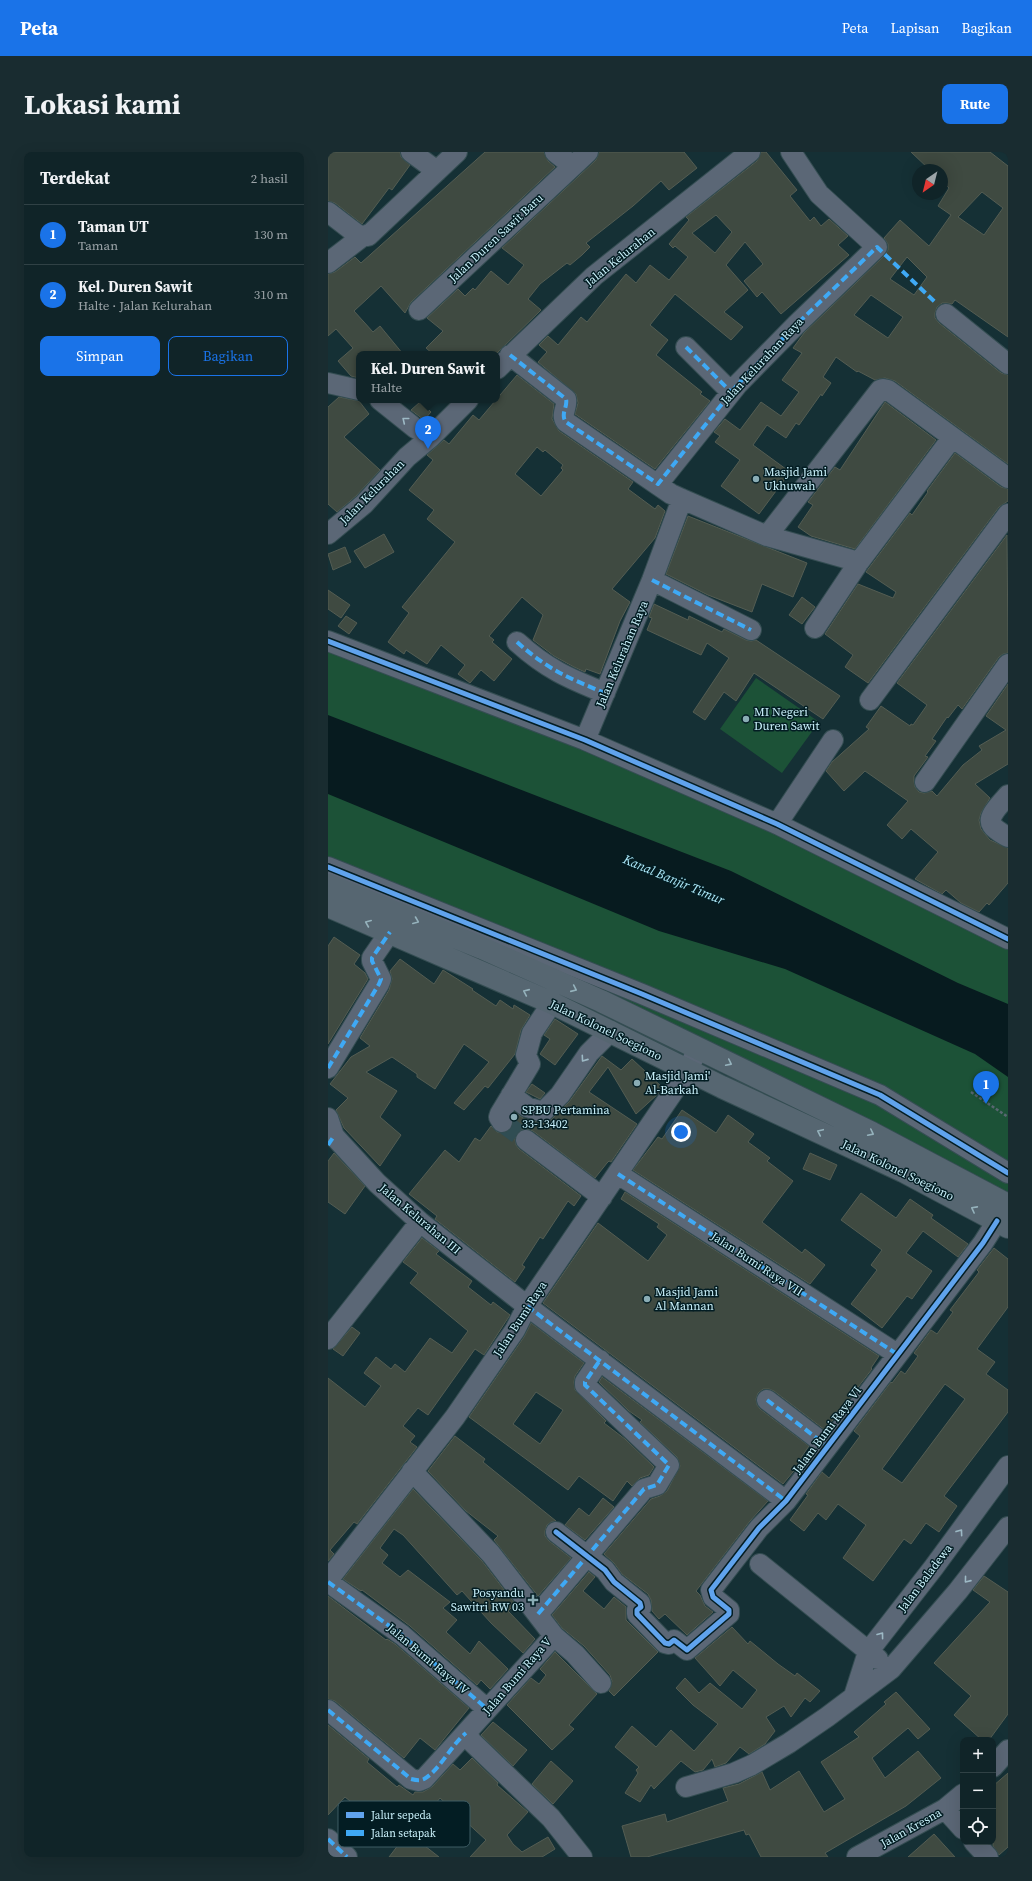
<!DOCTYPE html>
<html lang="id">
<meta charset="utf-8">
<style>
:root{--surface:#102428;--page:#192c30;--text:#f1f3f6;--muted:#9ca4a8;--line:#304145;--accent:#1a73e8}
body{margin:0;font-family:"Source Serif 4",serif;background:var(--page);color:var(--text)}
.controls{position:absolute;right:12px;bottom:12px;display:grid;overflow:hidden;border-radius:8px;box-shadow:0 4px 16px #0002}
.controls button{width:36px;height:36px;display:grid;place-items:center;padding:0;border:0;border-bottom:1px solid var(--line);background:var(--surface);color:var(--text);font:20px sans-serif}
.compass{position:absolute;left:584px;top:12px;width:36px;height:36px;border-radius:50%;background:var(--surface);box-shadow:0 4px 16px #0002;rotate:215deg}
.you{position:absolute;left:353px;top:980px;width:14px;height:14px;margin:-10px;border:3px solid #fff;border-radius:50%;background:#1a73e8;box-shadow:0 0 0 6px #1a73e833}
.badge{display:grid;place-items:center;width:26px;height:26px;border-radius:50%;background:var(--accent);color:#fff;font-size:13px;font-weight:700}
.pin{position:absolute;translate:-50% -33px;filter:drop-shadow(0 1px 2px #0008)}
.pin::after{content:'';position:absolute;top:21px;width:14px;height:12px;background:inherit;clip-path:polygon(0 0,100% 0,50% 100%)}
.popup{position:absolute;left:28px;top:199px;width:144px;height:52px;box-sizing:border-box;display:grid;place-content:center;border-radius:8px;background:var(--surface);filter:drop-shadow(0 1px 3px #0005);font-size:13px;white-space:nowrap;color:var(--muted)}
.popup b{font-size:15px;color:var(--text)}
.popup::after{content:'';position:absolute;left:50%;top:100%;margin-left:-8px;border:8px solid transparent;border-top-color:var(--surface)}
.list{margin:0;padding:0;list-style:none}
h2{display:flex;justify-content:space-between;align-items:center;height:52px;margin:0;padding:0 16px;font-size:17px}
h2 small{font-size:13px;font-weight:400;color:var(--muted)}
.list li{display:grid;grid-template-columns:26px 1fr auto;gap:12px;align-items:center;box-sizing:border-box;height:60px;padding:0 16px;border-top:1px solid var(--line)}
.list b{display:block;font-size:15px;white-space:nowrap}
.list p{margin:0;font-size:13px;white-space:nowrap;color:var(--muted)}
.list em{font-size:13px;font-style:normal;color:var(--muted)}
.actions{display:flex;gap:8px;padding:12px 16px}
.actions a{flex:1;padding:9px 0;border:1px solid var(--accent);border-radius:8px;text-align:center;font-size:14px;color:var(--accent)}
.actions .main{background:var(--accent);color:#fff}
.icon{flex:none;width:22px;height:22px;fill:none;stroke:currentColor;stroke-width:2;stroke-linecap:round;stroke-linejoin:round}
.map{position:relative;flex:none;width:680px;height:1705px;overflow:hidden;border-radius:8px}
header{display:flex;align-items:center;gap:24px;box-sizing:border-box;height:56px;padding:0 20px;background:var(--accent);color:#fff}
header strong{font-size:19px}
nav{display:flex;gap:22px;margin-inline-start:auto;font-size:14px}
.intro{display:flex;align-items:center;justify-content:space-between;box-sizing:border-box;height:96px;padding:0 24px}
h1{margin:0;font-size:28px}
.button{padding:10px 18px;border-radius:8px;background:var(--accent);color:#fff;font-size:14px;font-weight:700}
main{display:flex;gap:24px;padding:0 24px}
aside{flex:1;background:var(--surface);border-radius:8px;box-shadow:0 4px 16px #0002}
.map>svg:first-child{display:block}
.green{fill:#1c5237}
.water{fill:#071b1f}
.building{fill:#3f4a41;stroke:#545d53;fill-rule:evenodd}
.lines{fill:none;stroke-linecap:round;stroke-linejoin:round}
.minor-tunnel{stroke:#304d53;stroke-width:20;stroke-dasharray:20 10;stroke-linecap:butt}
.minor-casing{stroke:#344d52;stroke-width:22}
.major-casing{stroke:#344d52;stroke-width:24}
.path{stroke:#586771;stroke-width:2.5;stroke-dasharray:3 2;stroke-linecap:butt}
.minor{stroke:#5b6776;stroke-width:20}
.major{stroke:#566671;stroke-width:22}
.quiet{stroke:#3fa9f5;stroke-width:4;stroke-dasharray:8 4;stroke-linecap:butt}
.cycleway-casing{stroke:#031d23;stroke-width:8}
.cycleway{stroke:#60a3ed;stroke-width:5}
.oneway{stroke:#9db9c5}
.oneway2{stroke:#95b2bc}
.poi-dot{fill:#8aadb5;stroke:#031d23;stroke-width:1.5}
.labels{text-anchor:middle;stroke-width:3;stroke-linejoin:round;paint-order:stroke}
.street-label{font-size:12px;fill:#c9f0fa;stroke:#031d23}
.poi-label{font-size:12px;fill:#c9f0fa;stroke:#031d23;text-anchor:start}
.water-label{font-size:13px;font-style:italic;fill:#ade9f9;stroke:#031d23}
.key{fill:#031d23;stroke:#3e5c64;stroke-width:1}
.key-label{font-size:11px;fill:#c9f0fa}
</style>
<header>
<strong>Peta</strong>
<nav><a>Peta</a><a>Lapisan</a><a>Bagikan</a></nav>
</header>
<div class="intro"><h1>Lokasi kami</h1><a class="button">Rute</a></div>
<main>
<aside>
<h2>Terdekat<small>2 hasil</small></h2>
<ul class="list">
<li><span class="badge">1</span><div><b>Taman UT</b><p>Taman</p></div><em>130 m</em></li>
<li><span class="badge">2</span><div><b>Kel. Duren Sawit</b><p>Halte · Jalan Kelurahan</p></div><em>310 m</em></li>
</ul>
<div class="actions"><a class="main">Simpan</a><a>Bagikan</a></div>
</aside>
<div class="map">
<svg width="680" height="1705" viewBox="0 0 680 1705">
<rect width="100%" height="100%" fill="#153035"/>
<path class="green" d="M0,489L257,588L680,788V1053L544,981L0,733Z
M428,526L491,570L454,621L392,577Z"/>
<path class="water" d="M0,563L403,719L630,831L680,852V925L647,902L457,817L331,779L0,642Z"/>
<path class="building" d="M0,0H72L73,5L82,13L64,38L61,36L34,72L7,51L0,49Z
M157,0H216L220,9L227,15L83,150L77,161L53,134L26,159L45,180L52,174L75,202H31V226L23,224L10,209L25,196L8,177L0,184V122L7,120L27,105L33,111Z
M271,0H356L369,16L341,38L333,29L305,54L258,91L262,95L254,103L242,113L239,111L212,132L200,147L213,158L168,202H105L98,196L115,179L99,166L130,137L137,144L145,136L147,138L163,119L180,133L196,113L174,96L268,8Z
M433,0H438L469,38L462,44L482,69L486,65L493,74L501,67L520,84L510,93L521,103L453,162L434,140L429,145L416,129L435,112L417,90L398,113L420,138L396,160L415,175L403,188L347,142L322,173L340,188L328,203L374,240L372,242L382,249L327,317L247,262L250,251L248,242L210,210L219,200L211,193L220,184L230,193L253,165L259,170L298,122L308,131L322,113L341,128L360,105L347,94L345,96L341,92L361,68L358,65L429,9ZM388,63L404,80L387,101L364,81Z
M583,0H662L680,14V185L627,148L624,152L619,151H614L609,155L607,161V166L611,171L673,221L680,223V312L567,229L557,226L547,228L530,219L529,220L508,205L495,225L503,231L494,244L493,242L471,273L468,271L458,286L439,273L425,293L462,320L431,362L393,334L412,308L387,290L392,284L386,280L397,267L412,278L433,250L453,264L471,240L454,228L474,201L465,196L476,181L557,103L560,98V92L556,86L572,68L601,94L623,63L610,54L621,36L614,29V18H602ZM654,40L675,56L656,83L630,65ZM579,105L599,125L586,143L562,127ZM543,143L575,165L560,186L526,163Z
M189,223L226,252L224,267L231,279L305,330L300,337L327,357L330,353L337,359L327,386L284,437L302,450L292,469L272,522L258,517L257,520L246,515L226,504L205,488L215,463L194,445L161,484L166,488L164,490L184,507L166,529L153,518L142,531L130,522L137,513L113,493L99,512L78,498L76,502L60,490L81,461L74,455L127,390L99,367L106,358L81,338L105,308L99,303L116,288L121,292L145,263L151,268ZM209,295L215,300L217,298L235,313L233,316L235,318L213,344L187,322Z
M11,245L31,249L41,262L16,285L52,318L28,344L9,360L0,352V255Z
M92,250L103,260L96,268L83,258Z
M557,250L608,288L527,397L483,384L470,375L485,353L480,350L507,315L512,318Z
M627,301L673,335L680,337V349L671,355L540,531L517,515L525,503L497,482L530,432L565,446L568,440L538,420L582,361L584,363L600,340L599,339Z
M360,364L479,411L465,445L434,432L424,460L380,443L338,422Z
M56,382L66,400L37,416L26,399Z
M679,383L680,501L675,502L671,505L634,557L630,553L620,566L619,565L604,587L608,589L597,604L600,605L586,624V629L587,635L591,640L596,641L604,639L609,644L635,613L654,598L651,594L678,578L658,564L680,532V612L647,632L662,646L653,661L651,668L653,677L662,688L680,696V731L661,753L659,751L651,760L633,751L618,738L614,742L587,727L610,700L583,677L574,687L559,673L580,649L537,619L516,639L498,619L504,610L541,577L538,575L553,554L582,574L583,572L585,573L599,553L569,531Z
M17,395L23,410L5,418L0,402Z
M0,438L22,453L13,466L0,457Z
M474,445L487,455L474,472L461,463Z
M326,452L360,468L361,464L394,480L396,477L418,488L423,489L428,488L512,544L495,567L426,521L408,549L396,540L377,568L365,560L401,506L379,491L373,503L319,478L324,466L321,465Z
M18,464L29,471L21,482L10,474Z
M6,785L32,803L26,812L37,821L40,827L0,892V794Z
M72,807L106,832L115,818L145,837L144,838L168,854L172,848L185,857L186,853L202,863L193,878L187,902L160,936L157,934L136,958L126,951L161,910L136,892L107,937L89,925V922L64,905L38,920L69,939L52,965L73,983L52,1014L16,976L8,958L20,946L2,932L23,905L42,894L32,886L61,838L64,827L62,819Z
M227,867L250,882L227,913L212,902L222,887L216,883Z
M274,904L293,918L304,907L334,935L330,942L308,962L280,915L261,940L309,972L283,1010L281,1009L279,1011L267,1026L205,979L199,977L193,978L189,981L187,987L188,993L191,997L253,1044L246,1054L240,1049L215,1087L212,1085L194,1113L197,1115L187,1130L107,1067L109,1064L81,1042L117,998L131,1010L147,986L152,989L163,974L169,980L175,981L180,980L184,975L185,969L184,964L187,960L195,966L212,971H217L223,968L241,950Z
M204,932L217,941L212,947L198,940Z
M354,958L388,981L400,963L426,982L420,990L442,1006L439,1009L465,1029L434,1070L474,1101L477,1097L497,1113L482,1132L305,1018L330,985L334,987Z
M6,1001L37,1034L17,1062L0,1050V1009Z
M482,1001L509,1013L502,1028L475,1017Z
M297,1040L551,1204L543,1216L544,1217L497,1278L446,1239L441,1237H435L430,1241L428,1247L429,1253L432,1257L481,1294L472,1307L474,1309L455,1332L215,1151L270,1071L320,1109L339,1083L329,1075L331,1072L293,1047Z
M533,1041L568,1066L582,1047L605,1063L603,1066L640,1092L630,1105L595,1079L578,1101L604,1119L584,1147L579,1144L554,1176L523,1152L549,1118L543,1113L554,1098L513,1068Z
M94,1086L111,1099L108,1102L144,1129L140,1135L163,1153L165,1150L182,1163L156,1203L147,1197L100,1263L90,1256L75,1274L87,1284L82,1290L89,1295L29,1372L26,1370L2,1398L6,1402L0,1409V1226L37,1255L53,1234L36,1221L48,1205L63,1217L67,1212L77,1220L102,1186L124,1201L140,1179L82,1131L90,1121L75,1110Z
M666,1096L680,1107V1155L649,1197L667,1210L658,1222L680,1238V1260L616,1344L629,1354L611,1380L598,1371L583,1392L576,1387L545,1429L515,1406L538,1373L510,1352L498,1368L490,1361L476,1379L462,1368L480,1343L478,1342L494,1320L501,1326L532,1284L526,1279L563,1230L564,1231L573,1219L577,1222L590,1204L586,1201L603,1178L609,1182L625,1160L622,1158L651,1120L649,1118ZM617,1232L637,1247L574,1331L554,1317Z
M203,1171L256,1211L247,1224L246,1230L247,1238L278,1269L276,1271L297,1287L326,1315L321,1323L312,1326L304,1334L299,1329L285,1349L251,1324L240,1338L141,1265L196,1185ZM208,1240L235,1258L212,1292L185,1272Z
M24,1175L32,1181L15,1204L5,1197Z
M274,1225L440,1349L422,1369L368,1439L372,1443L377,1454L385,1460L359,1483L337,1462L331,1467L324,1459L323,1448L320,1442L294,1422L286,1411L276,1402L323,1347L332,1344L339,1339L352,1314L349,1305L312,1270L314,1268L301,1259L271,1230Z
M127,1284L157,1307L155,1310L228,1369L223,1370L219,1373L217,1379V1384L221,1389L243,1406L210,1444L166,1388L170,1384L138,1359L100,1319Z
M85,1337L154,1409L187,1452L180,1459L207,1487L195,1501L163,1471L134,1439L129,1443L75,1383L66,1377L52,1396L60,1403L54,1411L72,1425L80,1418L122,1450L115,1456L129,1468L118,1480L142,1502L151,1489L180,1517L162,1537L153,1528L149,1533L82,1474L34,1438L33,1439L15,1427Z
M275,1346L286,1355L257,1388L237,1373L251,1356L261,1364Z
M261,1420L267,1425L255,1439L276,1457L286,1445L298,1455V1468L330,1500L286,1544L281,1539L284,1529L282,1523L256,1494L234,1476L224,1463Z
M656,1424L680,1440V1562L661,1588H654L626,1563L643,1544L606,1511L662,1450L645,1438Z
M0,1444L58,1488L59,1487L67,1492L141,1556L107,1598L92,1586L76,1606L7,1549L0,1547Z
M404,1475L420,1492L422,1489L450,1512L467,1524L469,1521L492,1539L482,1550L477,1546L463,1565L456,1554L438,1565L447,1579L437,1592L421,1602L412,1595L398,1611L387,1615L384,1607L375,1618L367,1620L353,1609L326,1637L323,1633L312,1650L297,1641L310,1621L308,1618L311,1615L287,1595L304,1574L328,1595L343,1578L366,1599L390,1572L365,1553L348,1536L357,1526L371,1541L382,1531L414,1557L429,1538L405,1518L392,1534L367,1506Z
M227,1500L269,1542L241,1573L246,1577L224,1598L179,1553L203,1526L211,1532L218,1523L212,1517Z
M568,1540L602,1577L590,1587L580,1576L544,1606L557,1626L590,1599L613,1626L578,1654L497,1701L500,1705H433L421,1682L418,1683L416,1678L319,1705H303L294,1674L337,1662L339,1670L400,1649L395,1636L411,1632L434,1620L442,1638L471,1619L496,1660L517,1647L493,1610L531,1585L526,1580L558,1552L556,1550Z
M165,1570L199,1598L185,1614L153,1583Z
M0,1573L41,1607L39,1610L69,1635L71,1633L85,1643L87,1640H95L104,1635L125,1612L132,1618L144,1606L170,1631L169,1633L200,1660L179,1683L185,1692L194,1700L220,1685L227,1697L214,1705H142L158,1688L112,1646L83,1683L111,1705H61L71,1692L45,1672L47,1669L17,1645L0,1663Z
M223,1609L245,1629L225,1652L204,1632Z
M680,1621V1695L671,1703L665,1694V1634Z
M606,1682L627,1705H580Z"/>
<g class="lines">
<path class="minor-tunnel" d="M174,970L198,988"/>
<g class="minor-casing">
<path id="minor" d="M83,0L109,19
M227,0L245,14
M0,60L30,83L40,84L129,0
M0,111L35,84
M91,158L260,0
M618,162L680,212
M358,195L403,240
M182,203L238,247C240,255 232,262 238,270L343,342L354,347L439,384L531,410
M169,217L266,124L422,0
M0,231L31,238
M52,248L87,276L103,285
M330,332L410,232L468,173L549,95L491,42L463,0
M0,382L36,352L79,305L103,285L140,248
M439,384L552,238L555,237L560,238L680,326
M324,428L423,478
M487,476L531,410L624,286
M0,489L257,588L449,672L680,787
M189,490C219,517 240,526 277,541
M542,548L680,362
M257,588L324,428L354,347
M597,630L680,512
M680,643C675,650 658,664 664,673C667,678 675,682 680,685
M449,672L505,588
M0,715L314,842L552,943L680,1021
M0,916L51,832L53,827L44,809V806L62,780
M183,943L199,955L215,960L232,943L261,901L283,879
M0,966L6,984L49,1031L92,1070L199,1154L458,1349
M174,970L171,965L172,962L202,912L198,903L204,881L224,851
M198,988L274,1045
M290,1022L569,1202
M0,1187L92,1070
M439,1248L499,1294
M228,1380L277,1418L286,1430L312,1451L313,1455L309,1458V1462L337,1491L341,1492L346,1488L359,1498L401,1462V1458L385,1445L383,1438L431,1376L458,1349L655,1091L669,1069
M432,1412L550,1507
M0,1428L127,1265L187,1178L199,1154L360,918L370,896
M0,1430L74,1483L159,1557
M210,1462L316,1337L329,1333L341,1313L257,1233V1230L272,1208
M226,1484L247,1502L273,1531
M526,1544L540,1500L606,1415L680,1314
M0,1558L83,1627L91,1629L96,1627L226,1484L163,1402L84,1319
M138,1581L144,1590L223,1666L254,1705
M665,1615L680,1598
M358,1635L406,1621L424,1613L461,1591L499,1565L563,1517L630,1439L680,1375
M617,1657L635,1677
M0,1687L19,1705
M646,1690L660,1705
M529,1705L617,1657L635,1642"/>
</g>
<g class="major-casing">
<path id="major" d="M0,733L154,796L273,849L544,981L680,1053
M0,754L224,851L394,935L575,1019L680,1075"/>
</g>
<path class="path" d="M643,940L680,965"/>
<use href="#minor" class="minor"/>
<use href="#major" class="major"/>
<path class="quiet" d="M358,195L403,240
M182,203L238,247C240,255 232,262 238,270L330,332L410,232L468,173L549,95L609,152
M324,428L423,478
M189,490C219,517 240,526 277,541
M0,916L51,832L53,827L44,809V806L62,780
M0,993L6,984
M290,1022L569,1202
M199,1154L458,1349L456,1351
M439,1248L499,1294
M0,1430L74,1483L159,1557
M210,1462L316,1337L329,1333L341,1313L257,1233V1230L272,1208
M0,1558L83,1627C87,1628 92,1629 96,1627C112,1618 123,1593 138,1581
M0,1687L19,1705"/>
<g class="cycleway-casing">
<path id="cycleway" d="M0,489L257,588L449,672L680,787
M0,715L314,842L552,943L680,1021
M228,1380L277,1418L286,1430L312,1451L313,1455L309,1458V1462L337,1491L341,1492L346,1488L359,1498L401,1462V1458L385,1445L383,1438L431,1376L458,1349L655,1091L669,1069"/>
</g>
<use href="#cycleway" class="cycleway"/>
</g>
<defs><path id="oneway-chevron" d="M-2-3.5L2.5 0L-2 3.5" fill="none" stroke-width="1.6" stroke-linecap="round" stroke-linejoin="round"/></defs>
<g class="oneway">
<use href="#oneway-chevron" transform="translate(77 268) rotate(-141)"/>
<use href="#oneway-chevron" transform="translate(256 907) rotate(125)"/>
<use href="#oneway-chevron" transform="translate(632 1380) rotate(-54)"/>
<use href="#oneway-chevron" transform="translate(639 1428) rotate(129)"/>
<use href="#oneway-chevron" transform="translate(553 1483) rotate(-53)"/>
</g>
<g class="oneway2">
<use href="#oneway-chevron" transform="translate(88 769) rotate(22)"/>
<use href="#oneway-chevron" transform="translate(40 771) rotate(-157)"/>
<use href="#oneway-chevron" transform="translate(246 837) rotate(24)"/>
<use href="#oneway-chevron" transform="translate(198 840) rotate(-156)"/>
<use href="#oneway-chevron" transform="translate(401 911) rotate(26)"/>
<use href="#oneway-chevron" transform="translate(492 980) rotate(-155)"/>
<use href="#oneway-chevron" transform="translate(543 981) rotate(27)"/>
<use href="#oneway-chevron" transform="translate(646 1057) rotate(-152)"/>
</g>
<g class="poi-dot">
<circle cx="428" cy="327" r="4"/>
<circle cx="418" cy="567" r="4"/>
<circle cx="309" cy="931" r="4"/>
<circle cx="186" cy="965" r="4"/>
<circle cx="319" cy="1147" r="4"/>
<path d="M203 1442h4v4h4v4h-4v4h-4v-4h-4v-4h4z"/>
</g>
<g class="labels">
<g class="street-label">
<text transform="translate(168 86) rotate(-43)" y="4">Jalan Duren Sawit Baru</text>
<text transform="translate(292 105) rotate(-39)" y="4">Jalan Kelurahan</text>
<text transform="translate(434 209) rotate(-47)" y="4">Jalan Kelurahan Raya</text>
<text transform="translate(44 340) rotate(-45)" y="4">Jalan Kelurahan</text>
<text transform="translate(294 502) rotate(-67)" y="4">Jalan Kelurahan Raya</text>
<text transform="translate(278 878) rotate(26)" y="4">Jalan Kolonel Soegiono</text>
<text transform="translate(570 1018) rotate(26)" y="4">Jalan Kolonel Soegiono</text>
<text transform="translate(92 1067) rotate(40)" y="4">Jalan Kelurahan III</text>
<text transform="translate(429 1112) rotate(33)" y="4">Jalan Bumi Raya VII</text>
<text transform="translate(192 1167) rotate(-57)" y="4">Jalan Bumi Raya</text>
<text transform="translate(499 1278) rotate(-53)" y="4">Jalam Bumi Raya VI</text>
<text transform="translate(597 1426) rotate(-53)" y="4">Jalan Baladewa</text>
<text transform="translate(100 1507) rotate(40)" y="4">Jalan Bumi Raya IV</text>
<text transform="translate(189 1524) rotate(-49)" y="4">Jalan Bumi Raya V</text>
<text transform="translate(583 1676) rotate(-29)" y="4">Jalan Kresna</text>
</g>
<g class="poi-label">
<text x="436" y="324">Masjid Jami<tspan x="436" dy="14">Ukhuwah</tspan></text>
<text x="426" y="564">MI Negeri<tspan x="426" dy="14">Duren Sawit</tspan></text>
<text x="317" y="928">Masjid Jami'<tspan x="317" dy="14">Al-Barkah</tspan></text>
<text x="194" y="962">SPBU Pertamina<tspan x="194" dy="14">33-13402</tspan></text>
<text x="327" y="1144">Masjid Jami<tspan x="327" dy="14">Al Mannan</tspan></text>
<text x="196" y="1445" text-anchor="end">Posyandu<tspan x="196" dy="14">Sawitri RW 03</tspan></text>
</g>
<g class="water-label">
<text transform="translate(346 727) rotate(23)" y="5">Kanal Banjir Timur</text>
</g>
</g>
<rect x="10" y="1649" width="132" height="46" rx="6" class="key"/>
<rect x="18" y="1660" width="18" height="6" fill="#60a3ed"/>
<rect x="18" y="1678" width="18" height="6" fill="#3fa9f5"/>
<g class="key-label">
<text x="43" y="1667">Jalur sepeda</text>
<text x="43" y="1685">Jalan setapak</text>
</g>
</svg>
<div class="controls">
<button>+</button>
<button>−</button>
<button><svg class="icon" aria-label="locate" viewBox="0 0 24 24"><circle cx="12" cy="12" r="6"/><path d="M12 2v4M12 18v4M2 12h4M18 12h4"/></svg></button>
</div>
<svg class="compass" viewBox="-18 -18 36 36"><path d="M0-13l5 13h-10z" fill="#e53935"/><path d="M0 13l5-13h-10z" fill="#9ca4a8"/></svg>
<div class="you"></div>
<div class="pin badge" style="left:658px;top:952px">1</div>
<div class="pin badge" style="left:100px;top:297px">2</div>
<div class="popup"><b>Kel. Duren Sawit</b>Halte</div>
</div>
</main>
